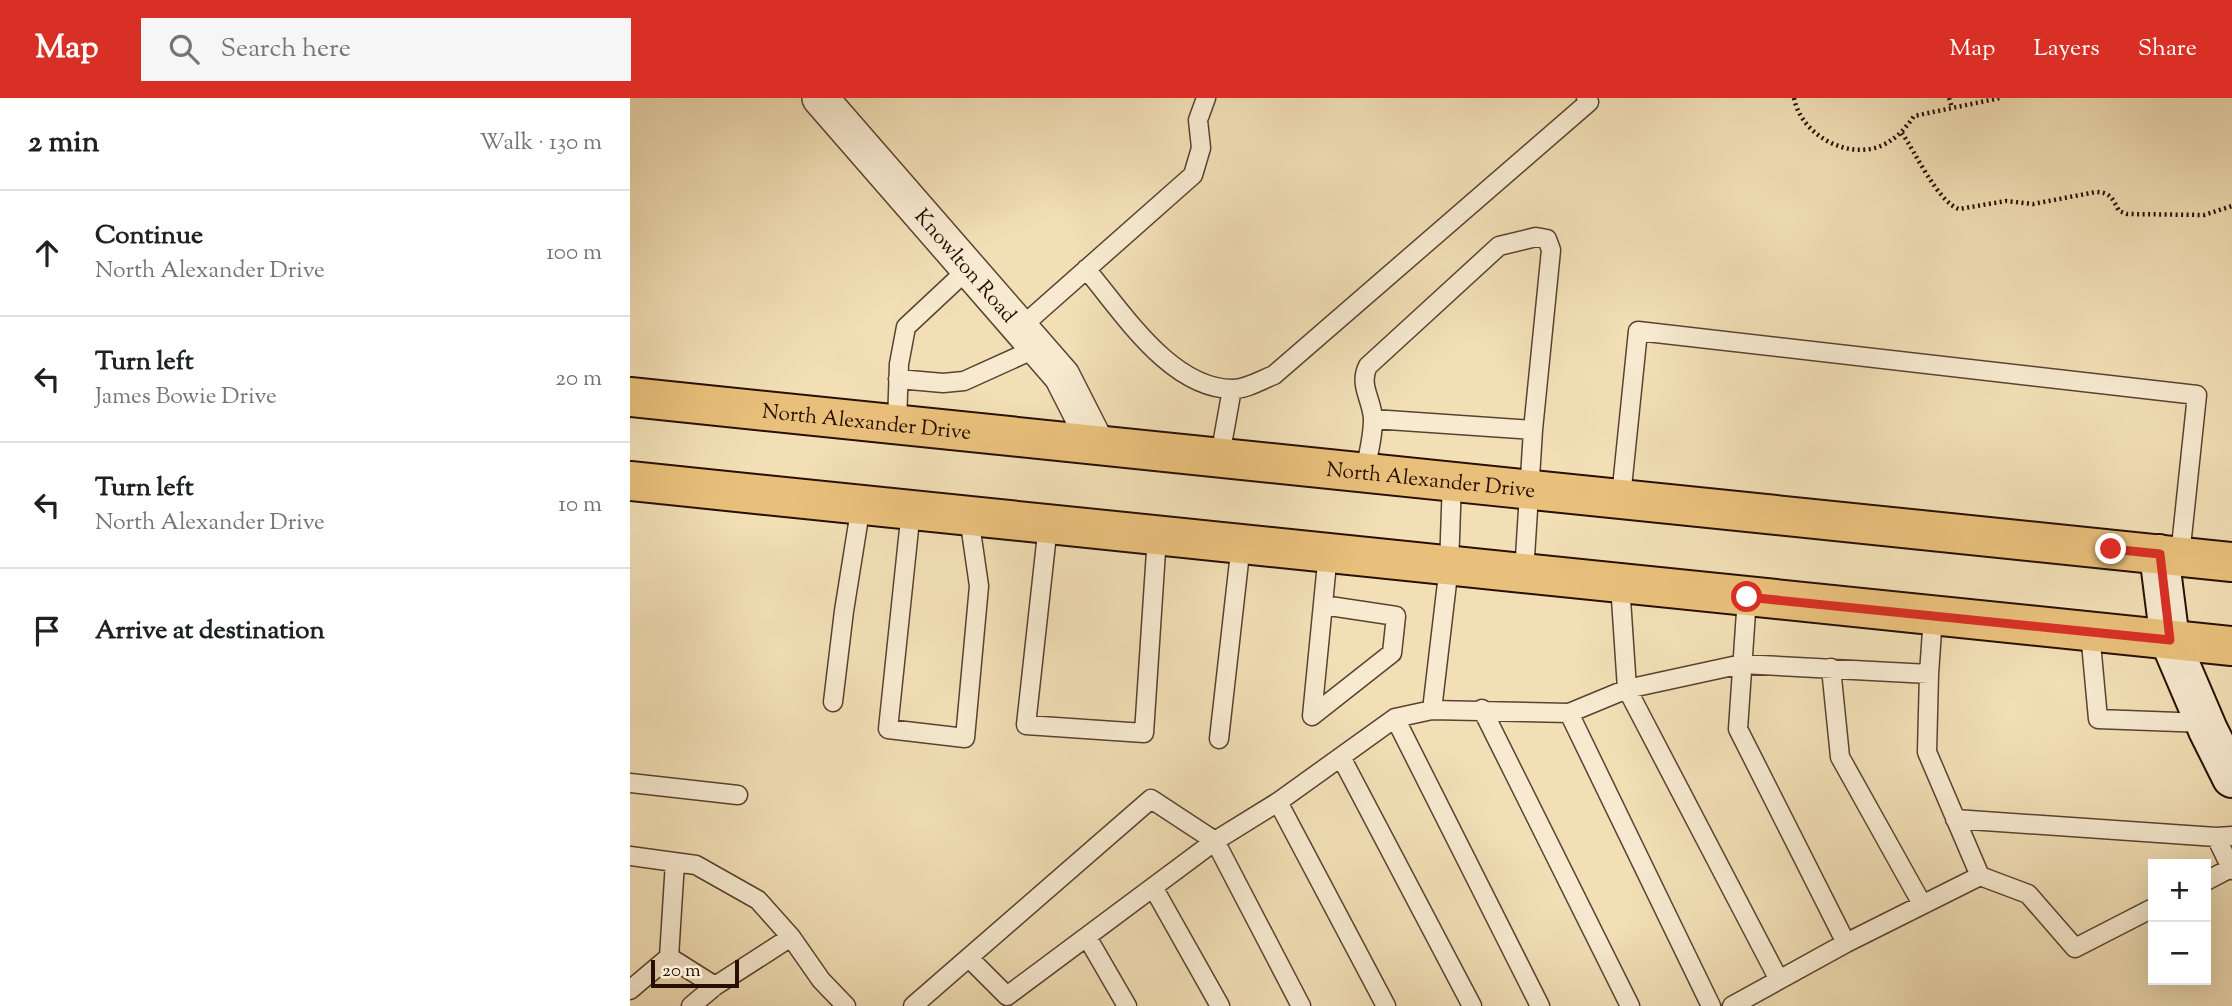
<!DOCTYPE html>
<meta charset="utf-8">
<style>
:root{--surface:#fff;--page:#f6f6f6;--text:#202124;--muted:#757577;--line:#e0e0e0;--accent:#d93025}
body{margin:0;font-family:"Sorts Mill Goudy",serif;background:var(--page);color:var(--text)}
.controls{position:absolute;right:21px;bottom:21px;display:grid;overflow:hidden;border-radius:0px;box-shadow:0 7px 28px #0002}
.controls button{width:63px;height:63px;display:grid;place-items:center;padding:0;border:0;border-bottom:2px solid var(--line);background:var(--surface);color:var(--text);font:35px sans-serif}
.scale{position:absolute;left:21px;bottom:18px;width:88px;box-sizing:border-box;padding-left:7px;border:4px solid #280e04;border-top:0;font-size:19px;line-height:24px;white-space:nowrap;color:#280e04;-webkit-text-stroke:5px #f7ead0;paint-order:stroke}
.stop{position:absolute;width:21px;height:21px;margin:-16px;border:5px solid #d93025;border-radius:50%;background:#fff}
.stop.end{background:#d93025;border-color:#fff;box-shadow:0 2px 7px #0008}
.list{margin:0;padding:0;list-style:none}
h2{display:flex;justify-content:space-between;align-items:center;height:91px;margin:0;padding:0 28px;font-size:30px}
h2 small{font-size:23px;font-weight:400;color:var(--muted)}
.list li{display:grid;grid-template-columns:46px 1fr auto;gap:21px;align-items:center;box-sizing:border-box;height:126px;padding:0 28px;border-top:2px solid var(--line)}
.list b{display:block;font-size:26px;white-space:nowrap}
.list p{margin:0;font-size:23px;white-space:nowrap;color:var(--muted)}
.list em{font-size:23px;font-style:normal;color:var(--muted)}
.icon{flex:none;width:38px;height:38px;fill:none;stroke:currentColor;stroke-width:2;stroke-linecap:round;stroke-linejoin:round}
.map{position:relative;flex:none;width:1602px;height:908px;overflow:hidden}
header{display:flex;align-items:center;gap:42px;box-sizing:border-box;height:98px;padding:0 35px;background:var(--accent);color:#fff}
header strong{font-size:33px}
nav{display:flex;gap:38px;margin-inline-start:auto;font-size:24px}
.search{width:490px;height:63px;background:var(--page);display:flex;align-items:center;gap:18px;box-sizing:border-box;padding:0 24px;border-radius:0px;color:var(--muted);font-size:26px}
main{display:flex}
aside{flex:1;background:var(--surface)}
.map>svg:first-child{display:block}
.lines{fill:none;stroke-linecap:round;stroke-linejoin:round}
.lane-casing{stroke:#5a4230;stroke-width:21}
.street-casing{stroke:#5a4230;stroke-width:38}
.secondary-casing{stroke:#280e04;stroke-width:42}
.primary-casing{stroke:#280e04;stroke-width:42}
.path{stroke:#280e04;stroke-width:4.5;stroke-dasharray:2 3.5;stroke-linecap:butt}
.lane{stroke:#f7ead0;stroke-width:18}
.street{stroke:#f7ead0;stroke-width:35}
.secondary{stroke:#f7ead0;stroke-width:38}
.primary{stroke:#e9c07b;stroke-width:38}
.route{stroke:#d93025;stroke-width:9}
.labels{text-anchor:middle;stroke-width:5;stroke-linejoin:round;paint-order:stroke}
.street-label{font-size:21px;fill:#280e04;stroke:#f7ead0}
</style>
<header>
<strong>Map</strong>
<div class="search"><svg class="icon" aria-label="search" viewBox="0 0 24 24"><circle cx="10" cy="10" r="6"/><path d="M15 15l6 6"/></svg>Search here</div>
<nav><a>Map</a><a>Layers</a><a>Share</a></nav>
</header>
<main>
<aside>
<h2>2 min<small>Walk · 130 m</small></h2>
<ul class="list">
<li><svg class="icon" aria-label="ahead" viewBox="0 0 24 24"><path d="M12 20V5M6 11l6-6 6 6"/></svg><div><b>Continue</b><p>North Alexander Drive</p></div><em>100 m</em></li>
<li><svg class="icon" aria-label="left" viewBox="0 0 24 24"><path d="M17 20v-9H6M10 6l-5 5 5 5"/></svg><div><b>Turn left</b><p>James Bowie Drive</p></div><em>20 m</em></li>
<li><svg class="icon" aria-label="left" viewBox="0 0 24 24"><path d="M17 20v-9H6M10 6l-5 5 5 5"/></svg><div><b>Turn left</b><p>North Alexander Drive</p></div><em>10 m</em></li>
<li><svg class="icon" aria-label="arrive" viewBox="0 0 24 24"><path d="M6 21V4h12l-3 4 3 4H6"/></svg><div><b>Arrive at destination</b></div></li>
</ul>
</aside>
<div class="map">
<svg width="1602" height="908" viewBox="0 0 1602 908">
<rect width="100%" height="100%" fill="#f2dfb6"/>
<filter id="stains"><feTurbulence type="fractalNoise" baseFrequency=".00286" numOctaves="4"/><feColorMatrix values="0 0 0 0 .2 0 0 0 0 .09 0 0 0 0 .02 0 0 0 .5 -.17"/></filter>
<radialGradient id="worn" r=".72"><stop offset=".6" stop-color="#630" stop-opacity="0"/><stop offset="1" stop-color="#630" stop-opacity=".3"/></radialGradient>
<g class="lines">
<g class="lane-casing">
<path id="lane" d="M456,171C492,213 540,291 603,291C617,291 631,282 644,277L959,4L956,0
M390,230L563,77L571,50L568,22L576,0
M268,281L313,285L334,283L407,250
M743,321L903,332
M267,325L269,266L276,229L338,171
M590,358L602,291
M735,373C738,357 743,339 743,322C743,303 728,287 738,268L869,148L906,139L917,141L921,152L903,332L894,475
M991,399L1008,233L1567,297L1550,458
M281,412L258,631L335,640L349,488L339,419
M418,427L396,627L514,635L527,438
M990,486L997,591L1149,882
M1117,499L1108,631L1216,845
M693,507L766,518L762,555L682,618L698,455
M1460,534L1468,621L1575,625
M1201,570L1210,659L1292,806
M1299,576L1303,518
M203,604L214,513L231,407
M852,611L1000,908
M802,612L939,615L997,591L1112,566L1299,576L1297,654L1350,778L1398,796L1445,850L1523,810
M939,615L1081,908
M765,620L910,908
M589,641L611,446
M711,659L842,908
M0,685L108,697
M648,704L756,908
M1325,721L1586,739L1602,738
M1586,739L1601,770
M0,758L66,767L128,802L161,839L191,882L216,908
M1576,783L1601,770L1602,772
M523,789L590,908
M457,839L497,908
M39,859L85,888
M339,860L377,898L585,743L671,908
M0,892L39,859L45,764
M61,908L85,888L161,839
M283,908L521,701L585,743L648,704L765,620L802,612L819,468L822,383
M1102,908L1216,845L1350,778"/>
</g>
<g class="street-casing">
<g id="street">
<path id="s1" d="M190,0L432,278L466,345"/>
</g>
</g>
<g class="secondary-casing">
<path id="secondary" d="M1529,456L1540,543L1578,632L1602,680"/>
</g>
<g class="primary-casing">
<g id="primary">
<path id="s2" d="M0,299L1602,464"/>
<path d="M0,383L1602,548"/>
</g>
</g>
<path class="path" d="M1164,0C1171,37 1218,63 1253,47C1267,40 1275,31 1284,18L1370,0
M1319,0L1322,10
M1272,35C1285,54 1308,104 1329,111L1376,103L1403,106L1466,94C1481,94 1483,102 1489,113L1497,116L1574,117L1602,108"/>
<use href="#lane" class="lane"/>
<use href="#street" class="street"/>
<use href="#secondary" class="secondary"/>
<use href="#primary" class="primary"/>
</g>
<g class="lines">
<path class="route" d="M1117,499L1540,542L1530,456L1481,451"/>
</g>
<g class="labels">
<g class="street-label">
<text dy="7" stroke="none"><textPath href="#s1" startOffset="222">Knowlton Road</textPath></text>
<text dy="7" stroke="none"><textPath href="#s2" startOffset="238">North Alexander Drive</textPath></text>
<text dy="7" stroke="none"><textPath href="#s2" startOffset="805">North Alexander Drive</textPath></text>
</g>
</g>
<rect width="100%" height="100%" filter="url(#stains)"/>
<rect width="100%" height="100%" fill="url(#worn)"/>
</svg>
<div class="controls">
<button>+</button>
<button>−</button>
</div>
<div class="scale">20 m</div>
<div class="stop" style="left:1117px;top:499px"></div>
<div class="stop end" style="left:1481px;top:451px"></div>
</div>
</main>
